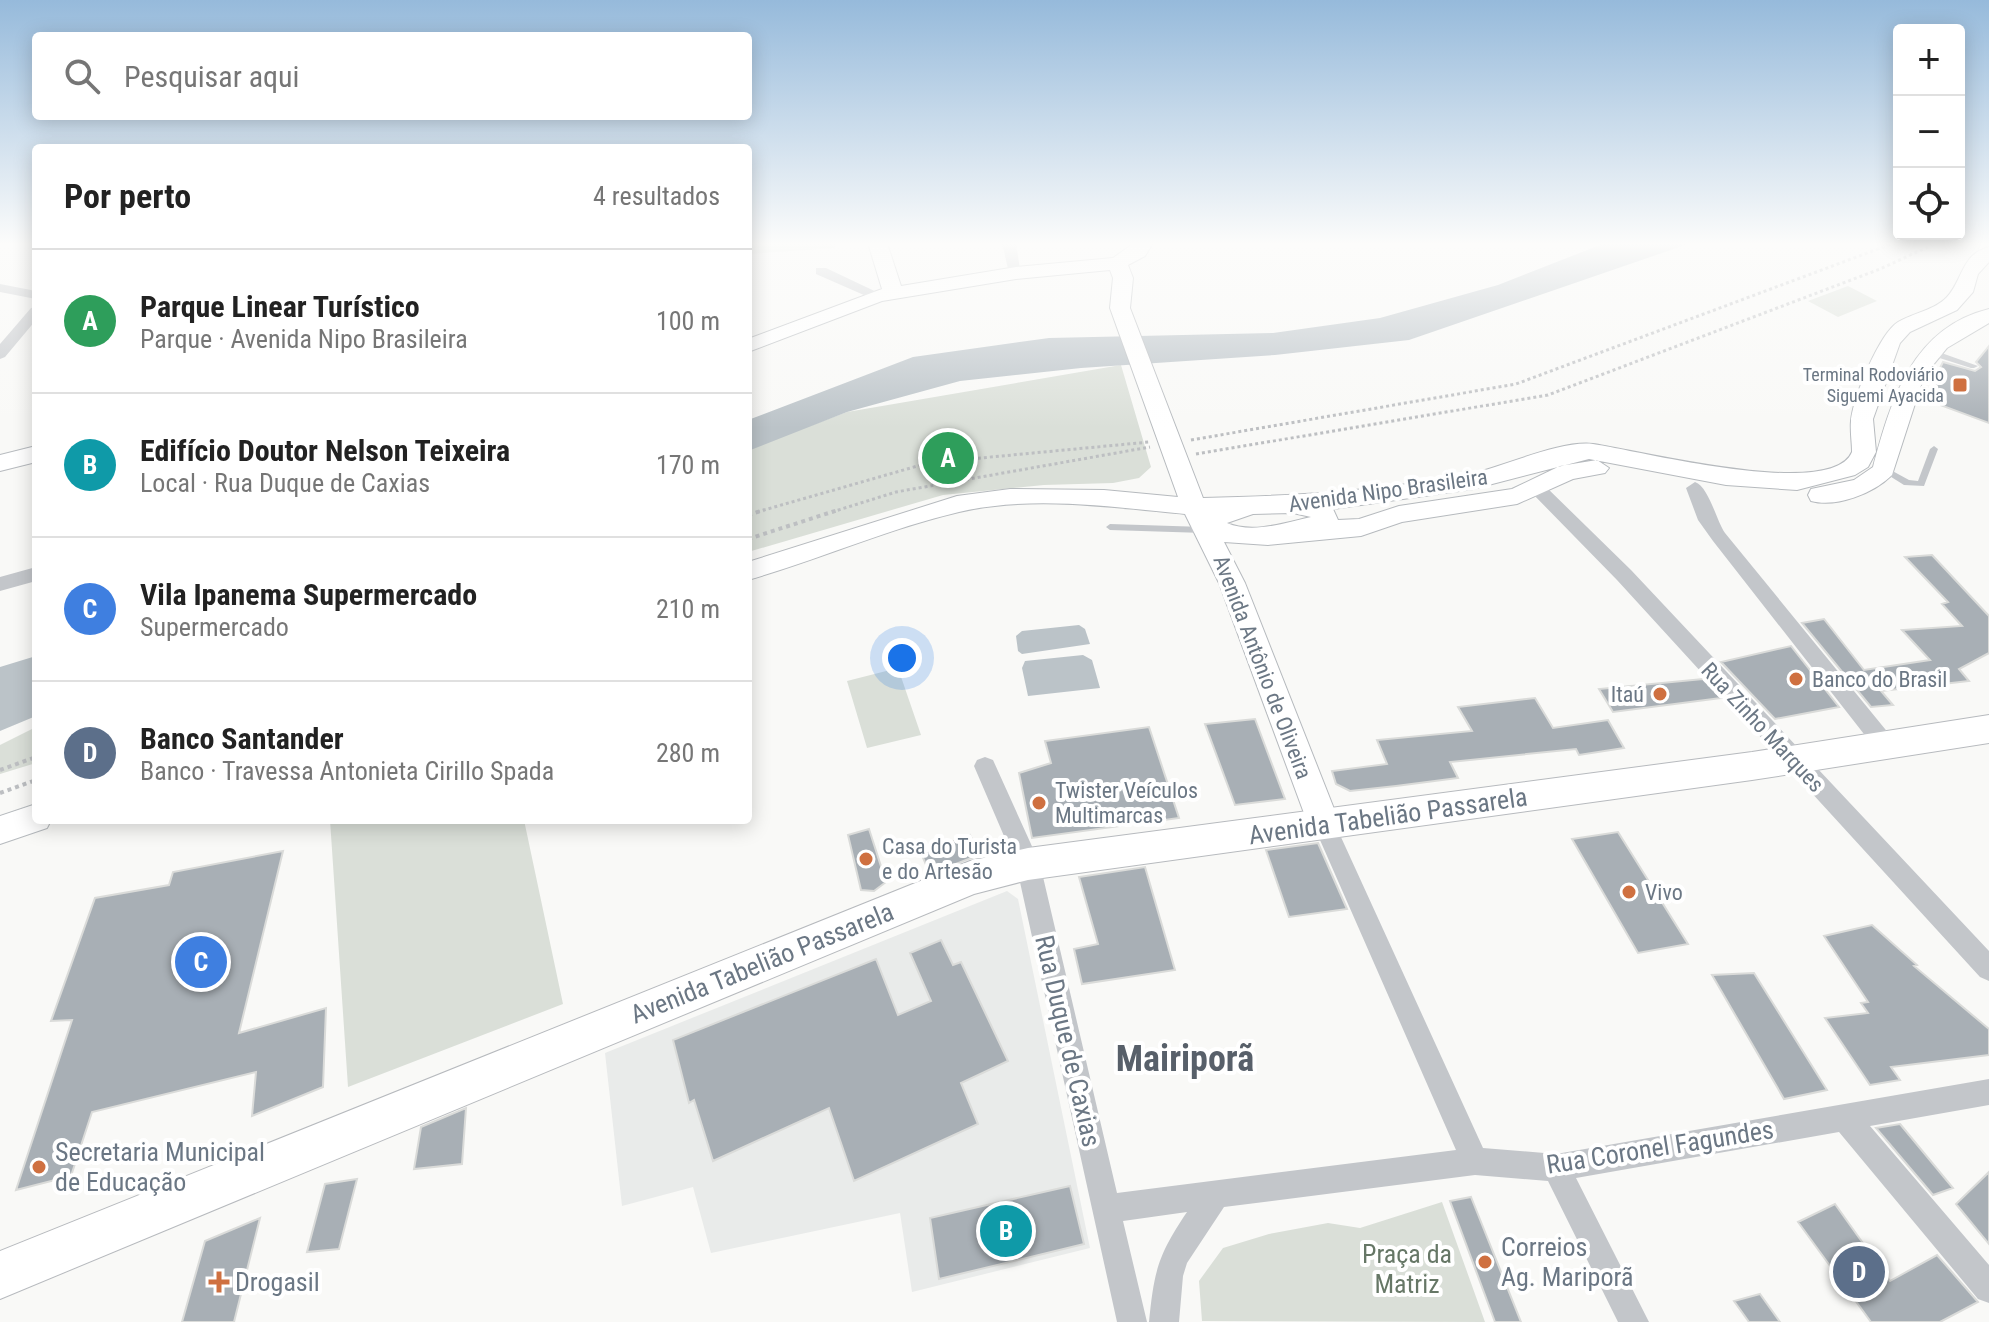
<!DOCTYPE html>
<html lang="pt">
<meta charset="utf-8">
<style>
:root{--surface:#fff;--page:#f6f6f6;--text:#222;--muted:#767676;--line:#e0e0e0;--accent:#cf7040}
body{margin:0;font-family:"Roboto Condensed",sans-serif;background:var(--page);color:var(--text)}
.controls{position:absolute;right:24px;top:24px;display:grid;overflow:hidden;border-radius:8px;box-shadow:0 4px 20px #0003}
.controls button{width:72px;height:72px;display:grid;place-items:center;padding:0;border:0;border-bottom:2px solid var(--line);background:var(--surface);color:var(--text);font:40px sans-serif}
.you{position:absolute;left:902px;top:658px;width:28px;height:28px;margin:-20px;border:6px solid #fff;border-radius:50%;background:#1a73e8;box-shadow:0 0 0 12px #1a73e833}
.badge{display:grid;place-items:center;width:52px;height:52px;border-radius:50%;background:var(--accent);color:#fff;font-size:26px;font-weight:700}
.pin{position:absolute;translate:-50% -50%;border:4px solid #fff;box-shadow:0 2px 8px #0006}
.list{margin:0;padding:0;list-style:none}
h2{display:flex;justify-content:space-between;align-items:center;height:104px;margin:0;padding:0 32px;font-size:34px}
h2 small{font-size:26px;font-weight:400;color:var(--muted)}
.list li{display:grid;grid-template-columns:52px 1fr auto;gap:24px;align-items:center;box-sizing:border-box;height:144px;padding:0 32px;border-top:2px solid var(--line)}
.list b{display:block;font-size:30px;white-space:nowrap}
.list p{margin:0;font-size:26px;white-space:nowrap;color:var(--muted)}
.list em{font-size:26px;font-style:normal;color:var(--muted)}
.icon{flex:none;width:44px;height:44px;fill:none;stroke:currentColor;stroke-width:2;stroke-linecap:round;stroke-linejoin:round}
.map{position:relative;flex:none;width:1989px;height:1322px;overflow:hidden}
.search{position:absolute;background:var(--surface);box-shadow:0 4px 20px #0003;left:32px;top:32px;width:720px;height:88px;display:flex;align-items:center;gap:20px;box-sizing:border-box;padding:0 28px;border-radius:8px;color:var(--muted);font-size:30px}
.panel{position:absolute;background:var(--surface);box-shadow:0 4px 20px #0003;left:32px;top:144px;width:720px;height:680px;border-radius:8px}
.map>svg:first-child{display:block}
.built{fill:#e9ebea}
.green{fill:#dadfd8}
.water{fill:#bbc3c8}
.building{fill:#a8afb5;stroke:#dadbd9;stroke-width:2}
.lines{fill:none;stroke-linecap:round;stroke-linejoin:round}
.secondary-casing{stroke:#b6babe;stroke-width:2}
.primary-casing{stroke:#b7babe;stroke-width:2}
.path-far1{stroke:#bdbfc2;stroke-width:3;stroke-dasharray:3 3;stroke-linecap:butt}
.path{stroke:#bdbfc2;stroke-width:4;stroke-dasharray:4 4;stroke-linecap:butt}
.lane{fill:#c3c6ca;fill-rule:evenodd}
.street{fill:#c3c6ca;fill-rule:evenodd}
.secondary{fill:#fff;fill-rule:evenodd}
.primary{fill:#fff;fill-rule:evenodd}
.poi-dot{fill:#cf7040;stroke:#fff;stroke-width:3}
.labels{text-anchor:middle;stroke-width:8;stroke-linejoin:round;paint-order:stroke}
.far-poi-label{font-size:18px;fill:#6b7784;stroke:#fff;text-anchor:end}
.street-label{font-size:22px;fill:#6b7784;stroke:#fff}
.poi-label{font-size:22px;fill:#6b7784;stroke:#fff;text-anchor:start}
.near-street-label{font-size:26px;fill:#6b7784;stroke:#fff}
.near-poi-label{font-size:26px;fill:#6b7784;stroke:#fff;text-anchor:start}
.near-park-label{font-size:26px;fill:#676;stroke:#fff}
.near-district-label{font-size:36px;font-weight:bold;fill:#58606a;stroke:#fff}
</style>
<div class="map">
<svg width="1989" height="1322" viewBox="0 0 1989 1322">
<rect width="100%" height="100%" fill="#f9f9f7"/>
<path class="built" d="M1007,891L1018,899L1090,1248L912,1292L900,1213L711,1253L693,1187L622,1206L605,1053Z"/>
<path class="green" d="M748,243H836L835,248L748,254Z
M1848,286L1877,301L1838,317L1808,301Z
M1121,365L1151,467L1139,478L1113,483L1044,485L943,495L748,552V449L847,412Z
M898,668L921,735L867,748L847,681Z
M36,727V763L0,774V745Z
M330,820H524L563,1004L348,1087Z
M1442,1202L1485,1322L1202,1321L1199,1281L1223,1248L1269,1234L1328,1223L1360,1228Z"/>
<path class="water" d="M1605,243H1691L1409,340L1275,355L1081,368L960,381L847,412L748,451V420L913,357L1049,338L1273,333L1380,318L1498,285Z
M1079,625L1085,629L1090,644L1022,654L1018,651L1016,636L1022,631Z
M1083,655L1092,660L1100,688L1028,696L1022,668L1025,661Z
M36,656V716L0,731V667Z"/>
<path class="building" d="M1989,346V423L1924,399L1943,362L1975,371L1981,367L1976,362Z
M1932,555L1989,616V653L1959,669L1969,681L1881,691L1893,705L1871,707L1802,623L1824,619L1864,670L1930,660L1902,630L1962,626L1942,604L1948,602L1905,557Z
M1791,646L1839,707L1775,719L1721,662Z
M1703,679L1721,698L1613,712L1599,689Z
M1535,698L1553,728L1608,720L1624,748L1579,755L1576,749L1450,762L1458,778L1396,786L1350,791L1336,784L1332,771L1387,764L1377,740L1472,731L1458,707Z
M1255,719L1285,799L1235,805L1205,724Z
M1149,727L1179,818L1032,838L1019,773L1051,763L1045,741Z
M869,829L886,882L874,891L861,890L848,835Z
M1618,832L1688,944L1638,953L1572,839Z
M970,835L979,855L930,874L921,853Z
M1318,843L1347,909L1289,917L1266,850Z
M283,851L239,1033L326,1008L323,1087L252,1116L256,1072L92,1112L71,1176L16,1190L72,1020L51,1021L95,898L169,885L173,872Z
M1145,867L1175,970L1082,984L1074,949L1098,944L1079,877Z
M1872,925L1917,965L1914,966L1989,1029V1055L1891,1067L1900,1080L1870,1085L1825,1018L1868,1013L1861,1003L1868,1002L1824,936Z
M941,940L953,965L961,962L1008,1061L961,1083L978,1124L854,1181L829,1108L713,1161L694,1100L689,1103L673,1040L876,959L898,1015L931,1001L910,953Z
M1754,973L1827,1090L1784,1099L1712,975Z
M466,1108L462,1164L414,1169L421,1127Z
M1900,1124L1953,1188L1933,1195L1876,1128Z
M1989,1172V1244L1956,1204Z
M357,1179L339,1249L307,1252L325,1184Z
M1070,1186L1084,1244L939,1279L930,1218Z
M1471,1197L1521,1322H1495L1450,1201Z
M1835,1204L1890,1281L1937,1255L1978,1302L1940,1322H1871L1798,1222Z
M260,1218L234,1322H182L205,1241Z
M1760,1294L1780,1322H1749L1734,1301Z"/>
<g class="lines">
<g class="secondary-casing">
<path id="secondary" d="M868,243H887L901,286L1016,267L1113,258L1134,243H1153L1145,256L1128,265L1133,278L1130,308L1203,498C1292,496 1382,491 1469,474C1504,467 1560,440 1593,444C1636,450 1832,501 1852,452C1852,442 1850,431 1851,421C1853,398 1879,334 1898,322C1913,313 1935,310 1947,297C1963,280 1961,254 1989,247V262L1978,274L1973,292L1957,310L1910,332L1900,343L1873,419L1876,452L1868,467L1855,475L1797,490L1726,485L1589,459L1473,489L1333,509L1338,520L1359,519L1399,506L1512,489L1560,466L1597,460L1609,468L1605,473L1573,479L1517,504L1402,522L1361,536L1268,545L1224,542L1245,583L1340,824L1335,834L1324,838L1313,834L1308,824L1219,583L1185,514C1112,507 1031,495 959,512C887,529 818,560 748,580V562L957,496L1010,489L1104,490L1178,497L1110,308L1113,278L1110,270L1016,279L882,301L748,352V339L882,289ZM1293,513L1311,517C1285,523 1252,534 1227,523L1253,514Z
M1989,309V323L1947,348L1924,376L1892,475C1874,493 1837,508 1811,501L1808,495L1811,489L1854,480L1873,467C1891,400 1912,328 1989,309Z
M36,446V462L0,471V455Z
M36,804V820H51L47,828L0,844V816Z"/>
</g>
<g class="primary-casing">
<path id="primary" d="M1989,715V743L1752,780L1028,880L974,894L0,1299V1251L970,861L1028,848L1752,752Z"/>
</g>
<path class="path-far1" d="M1191,440L1516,384L1894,243
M1196,454L1548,395L1880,269L1937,243
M757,512L928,463L1149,442
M832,512L896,492L1150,447"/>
<path class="path" d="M748,515L764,510
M748,539L838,510
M0,770L36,757
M0,793L36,780"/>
<path class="lane" d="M1927,350H1933L1978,366L1974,368H1971L1927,354Z
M1934,446L1938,449L1924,486L1904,485L1880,470L1884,467L1887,468L1909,480L1918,481L1930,449Z
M1110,524L1204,527L1208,530L1204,533L1110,530L1106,527Z"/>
<path class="street" d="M1002,243H1016L1021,276L1009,273Z
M816,268H826L885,296L873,299L816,274Z
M0,284L36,291V299L0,292Z
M36,307V320L5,357L0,359V344L31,308Z
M1536,481L1542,483L1631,570L1989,951V981L1980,977L1617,580L1530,491L1527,487Z
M1695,482C1709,487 1716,520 1725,533L1894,740L1897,746L1894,752L1886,755L1878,752L1713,541L1698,520L1686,488Z
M36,567V581L0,591V577Z
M985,757L993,760L1040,864L1117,1193L1456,1150L1313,824L1316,817L1324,814L1332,817L1335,824L1483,1148L1556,1154L1989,1079V1105L1870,1126L1989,1265V1303L1978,1299L1839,1132L1576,1178L1649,1322H1618L1548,1181L1475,1175L1224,1207L1187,1263L1183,1276L1179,1322H1149C1154,1271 1158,1255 1187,1212L1123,1221L1147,1322H1117L1016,864L974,766L977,760Z"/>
<use href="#secondary" class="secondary"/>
<use href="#primary" class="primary"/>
</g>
<linearGradient id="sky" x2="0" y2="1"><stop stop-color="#96badb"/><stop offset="0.57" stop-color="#fcfcfb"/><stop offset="1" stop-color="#fcfcfb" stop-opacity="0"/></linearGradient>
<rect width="1989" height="428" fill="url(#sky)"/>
<g class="poi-dot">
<rect x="1952" y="377" width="16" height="16" rx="4"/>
<circle cx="1796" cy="679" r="8"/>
<circle cx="1660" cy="694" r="8"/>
<circle cx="1039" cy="803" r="8"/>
<circle cx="866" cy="859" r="8"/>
<circle cx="1629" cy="892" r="8"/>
<circle cx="39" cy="1167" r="8"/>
<circle cx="1485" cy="1262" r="8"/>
<path d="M215 1270h8v8h8v8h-8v8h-8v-8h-8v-8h8z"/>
</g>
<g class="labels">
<g class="far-poi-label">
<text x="1944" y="381">Terminal Rodoviário<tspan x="1944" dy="21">Siguemi Ayacida</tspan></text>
</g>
<g class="street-label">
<text transform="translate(1388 490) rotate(-8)" y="8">Avenida Nipo Brasileira</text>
<text transform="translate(1263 667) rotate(69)" y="8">Avenida Antônio de Oliveira</text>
<text transform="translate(1763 727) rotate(47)" y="8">Rua Zinho Marques</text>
</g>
<g class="poi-label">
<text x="1812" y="687">Banco do Brasil</text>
<text x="1644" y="702" text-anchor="end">Itaú</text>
<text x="1055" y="798">Twister Veículos<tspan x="1055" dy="25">Multimarcas</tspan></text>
<text x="882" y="854">Casa do Turista<tspan x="882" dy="25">e do Artesão</tspan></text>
<text x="1645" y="900">Vivo</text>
</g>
<g class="near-street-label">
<text transform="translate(1388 816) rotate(-8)" y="9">Avenida Tabelião Passarela</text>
<text transform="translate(762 963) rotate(-22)" y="9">Avenida Tabelião Passarela</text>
<text transform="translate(1068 1041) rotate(77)" y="9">Rua Duque de Caxias</text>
<text transform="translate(1660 1147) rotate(-9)" y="9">Rua Coronel Fagundes</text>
</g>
<g class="near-poi-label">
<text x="55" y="1161">Secretaria Municipal<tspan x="55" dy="30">de Educação</tspan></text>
<text x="1501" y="1256">Correios<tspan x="1501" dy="30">Ag. Mariporã</tspan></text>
<text x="235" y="1291">Drogasil</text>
</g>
<g class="near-park-label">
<text x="1407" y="1263">Praça da<tspan x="1407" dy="30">Matriz</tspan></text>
</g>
<g class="near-district-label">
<text x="1185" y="1071">Mairiporã</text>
</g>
</g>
</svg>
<div class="controls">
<button>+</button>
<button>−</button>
<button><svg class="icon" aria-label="locate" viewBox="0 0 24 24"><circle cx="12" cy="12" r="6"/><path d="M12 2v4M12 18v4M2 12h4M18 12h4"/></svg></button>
</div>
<div class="you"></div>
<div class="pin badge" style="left:948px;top:458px;background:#2e9e5b">A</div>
<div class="pin badge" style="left:1006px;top:1231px;background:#0f9aa8">B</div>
<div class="pin badge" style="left:201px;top:962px;background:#3f7fe0">C</div>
<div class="pin badge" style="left:1859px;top:1272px;background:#5c6f8a">D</div>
<div class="search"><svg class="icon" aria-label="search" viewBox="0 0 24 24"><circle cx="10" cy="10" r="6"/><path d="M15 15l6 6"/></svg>Pesquisar aqui</div>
<section class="panel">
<h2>Por perto<small>4 resultados</small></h2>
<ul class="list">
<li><span class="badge" style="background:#2e9e5b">A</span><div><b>Parque Linear Turístico</b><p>Parque · Avenida Nipo Brasileira</p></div><em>100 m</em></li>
<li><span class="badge" style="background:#0f9aa8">B</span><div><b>Edifício Doutor Nelson Teixeira</b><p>Local · Rua Duque de Caxias</p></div><em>170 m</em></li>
<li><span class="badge" style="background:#3f7fe0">C</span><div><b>Vila Ipanema Supermercado</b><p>Supermercado</p></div><em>210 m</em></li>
<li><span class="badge" style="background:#5c6f8a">D</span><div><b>Banco Santander</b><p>Banco · Travessa Antonieta Cirillo Spada</p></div><em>280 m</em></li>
</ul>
</section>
</div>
